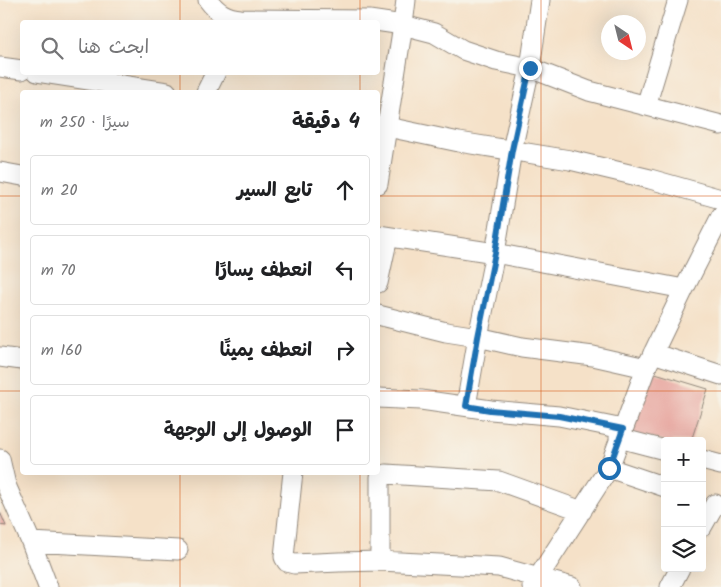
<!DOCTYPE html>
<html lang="ar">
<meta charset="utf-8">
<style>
:root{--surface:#fff;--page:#f6f6f6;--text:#202124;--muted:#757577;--line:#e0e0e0}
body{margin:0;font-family:Kalam,"Playpen Sans Arabic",sans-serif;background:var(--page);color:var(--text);direction:rtl}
.controls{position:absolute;right:15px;bottom:15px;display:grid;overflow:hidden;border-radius:5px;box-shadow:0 5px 20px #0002}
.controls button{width:45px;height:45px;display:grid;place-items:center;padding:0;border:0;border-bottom:1px solid var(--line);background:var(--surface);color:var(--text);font:25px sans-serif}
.compass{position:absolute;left:601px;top:15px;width:45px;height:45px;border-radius:50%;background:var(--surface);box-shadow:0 5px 20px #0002;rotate:145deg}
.stop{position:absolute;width:15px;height:15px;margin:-11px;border:4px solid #1f6fb2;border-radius:50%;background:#fff}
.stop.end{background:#1f6fb2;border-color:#fff;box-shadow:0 1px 5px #0008}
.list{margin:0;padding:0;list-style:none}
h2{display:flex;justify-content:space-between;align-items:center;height:65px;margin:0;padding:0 20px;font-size:21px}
h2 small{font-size:16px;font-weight:400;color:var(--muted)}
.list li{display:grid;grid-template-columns:32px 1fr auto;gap:15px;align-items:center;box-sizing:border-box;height:70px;margin:0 10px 10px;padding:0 10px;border:1px solid var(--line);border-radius:5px}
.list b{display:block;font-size:19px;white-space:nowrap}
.list em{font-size:16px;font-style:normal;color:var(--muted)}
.icon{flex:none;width:28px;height:28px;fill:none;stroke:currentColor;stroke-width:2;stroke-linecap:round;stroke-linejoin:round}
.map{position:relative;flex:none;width:721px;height:587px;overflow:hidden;direction:ltr}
.search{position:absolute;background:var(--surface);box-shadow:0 5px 20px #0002;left:20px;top:20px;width:360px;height:55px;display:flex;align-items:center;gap:12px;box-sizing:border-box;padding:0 18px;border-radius:5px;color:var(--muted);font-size:19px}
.panel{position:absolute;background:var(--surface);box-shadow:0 5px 20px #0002;left:20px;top:90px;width:360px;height:385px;border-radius:5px;direction:rtl}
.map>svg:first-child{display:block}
.building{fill:#e6a09a}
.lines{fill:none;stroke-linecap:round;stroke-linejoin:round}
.minor-casing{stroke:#90867a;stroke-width:21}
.minor{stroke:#fff;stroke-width:19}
.route{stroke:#1f6fb2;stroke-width:6}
.grid{fill:none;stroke:#d5540f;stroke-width:1;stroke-opacity:0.55}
</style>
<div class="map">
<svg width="721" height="587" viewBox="0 0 721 587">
<rect width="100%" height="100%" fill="#f7f3e8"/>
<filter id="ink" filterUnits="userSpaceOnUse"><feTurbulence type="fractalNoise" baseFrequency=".02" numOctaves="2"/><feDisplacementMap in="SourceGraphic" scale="10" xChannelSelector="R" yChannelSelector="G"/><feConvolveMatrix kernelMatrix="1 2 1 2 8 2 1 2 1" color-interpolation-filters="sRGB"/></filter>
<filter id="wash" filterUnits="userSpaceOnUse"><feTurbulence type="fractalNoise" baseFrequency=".0096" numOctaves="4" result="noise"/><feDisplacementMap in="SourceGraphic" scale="20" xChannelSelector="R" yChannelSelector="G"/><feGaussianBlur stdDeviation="1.12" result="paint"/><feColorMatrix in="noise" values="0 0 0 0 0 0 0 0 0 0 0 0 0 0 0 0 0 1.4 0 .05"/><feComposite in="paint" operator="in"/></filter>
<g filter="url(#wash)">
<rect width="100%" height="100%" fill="#f5e1c8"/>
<g id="blocks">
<path class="building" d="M652,372L708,389L691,441H665L629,433Z
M0,512L6,526L0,525Z"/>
</g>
</g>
<g filter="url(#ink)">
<use href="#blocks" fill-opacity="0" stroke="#90867a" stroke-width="1"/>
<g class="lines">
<g class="minor-casing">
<path id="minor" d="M208,0C217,12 226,18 241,19L369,20L403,25L434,33L463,50L496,61L530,68L589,91L721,125
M0,67L22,70
M37,72L167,92
M206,92L216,72
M646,106L678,0
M378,125L459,142L570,160L650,179L721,199
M0,172L22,176
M378,184L403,25L406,0
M378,235L495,253L684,289
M378,283L388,237
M378,315L446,332L478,337L522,347L593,356L646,368
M653,353L721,375
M0,357L22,360
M378,398L421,400L491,410L559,416L623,429
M466,406L478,337L495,253L512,150L530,68L540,0
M619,438L665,450
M0,459L6,485L31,542L48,587
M702,460L721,465
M609,468L665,487
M293,472L284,557L287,562L294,564L339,562L380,561L499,567L572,587
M702,527L715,504
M31,542L178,550
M380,561V477L386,474L499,481L582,511
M532,587L609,468L646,368L684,289L721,216
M670,587L680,568"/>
</g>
<use href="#minor" class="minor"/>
</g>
</g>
<g class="lines" filter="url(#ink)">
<path class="route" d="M530,68L512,150L495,253L478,337L466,406L490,410L559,416L623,429L609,468"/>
</g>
<path class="grid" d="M180,0V22M360,0V22M541,0V587M180,72V92M360,72V92M0,196H22M378,196H721M0,391H22M378,391H721M180,472V587M360,472V587"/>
</svg>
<div class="controls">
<button>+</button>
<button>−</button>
<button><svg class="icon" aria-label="layers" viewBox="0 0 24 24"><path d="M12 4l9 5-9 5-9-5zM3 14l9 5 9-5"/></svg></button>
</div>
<svg class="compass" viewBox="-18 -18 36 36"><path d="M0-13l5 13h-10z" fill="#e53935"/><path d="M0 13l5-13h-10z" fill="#757577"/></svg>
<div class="stop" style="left:609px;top:468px"></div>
<div class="stop end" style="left:530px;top:68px"></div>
<div class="search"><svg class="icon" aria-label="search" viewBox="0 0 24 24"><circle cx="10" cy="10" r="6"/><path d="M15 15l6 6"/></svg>ابحث هنا</div>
<section class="panel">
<h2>4 دقيقة<small>سيرًا · 250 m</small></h2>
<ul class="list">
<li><svg class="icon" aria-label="ahead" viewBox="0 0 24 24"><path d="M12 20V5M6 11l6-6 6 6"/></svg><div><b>تابع السير</b></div><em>20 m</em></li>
<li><svg class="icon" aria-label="left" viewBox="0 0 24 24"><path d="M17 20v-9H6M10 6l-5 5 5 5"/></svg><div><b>انعطف يسارًا</b></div><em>70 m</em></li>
<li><svg class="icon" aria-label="right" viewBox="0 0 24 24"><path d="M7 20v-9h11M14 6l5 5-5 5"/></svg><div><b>انعطف يمينًا</b></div><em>160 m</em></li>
<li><svg class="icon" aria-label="arrive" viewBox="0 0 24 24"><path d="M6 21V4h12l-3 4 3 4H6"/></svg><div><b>الوصول إلى الوجهة</b></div></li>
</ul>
</section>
</div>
